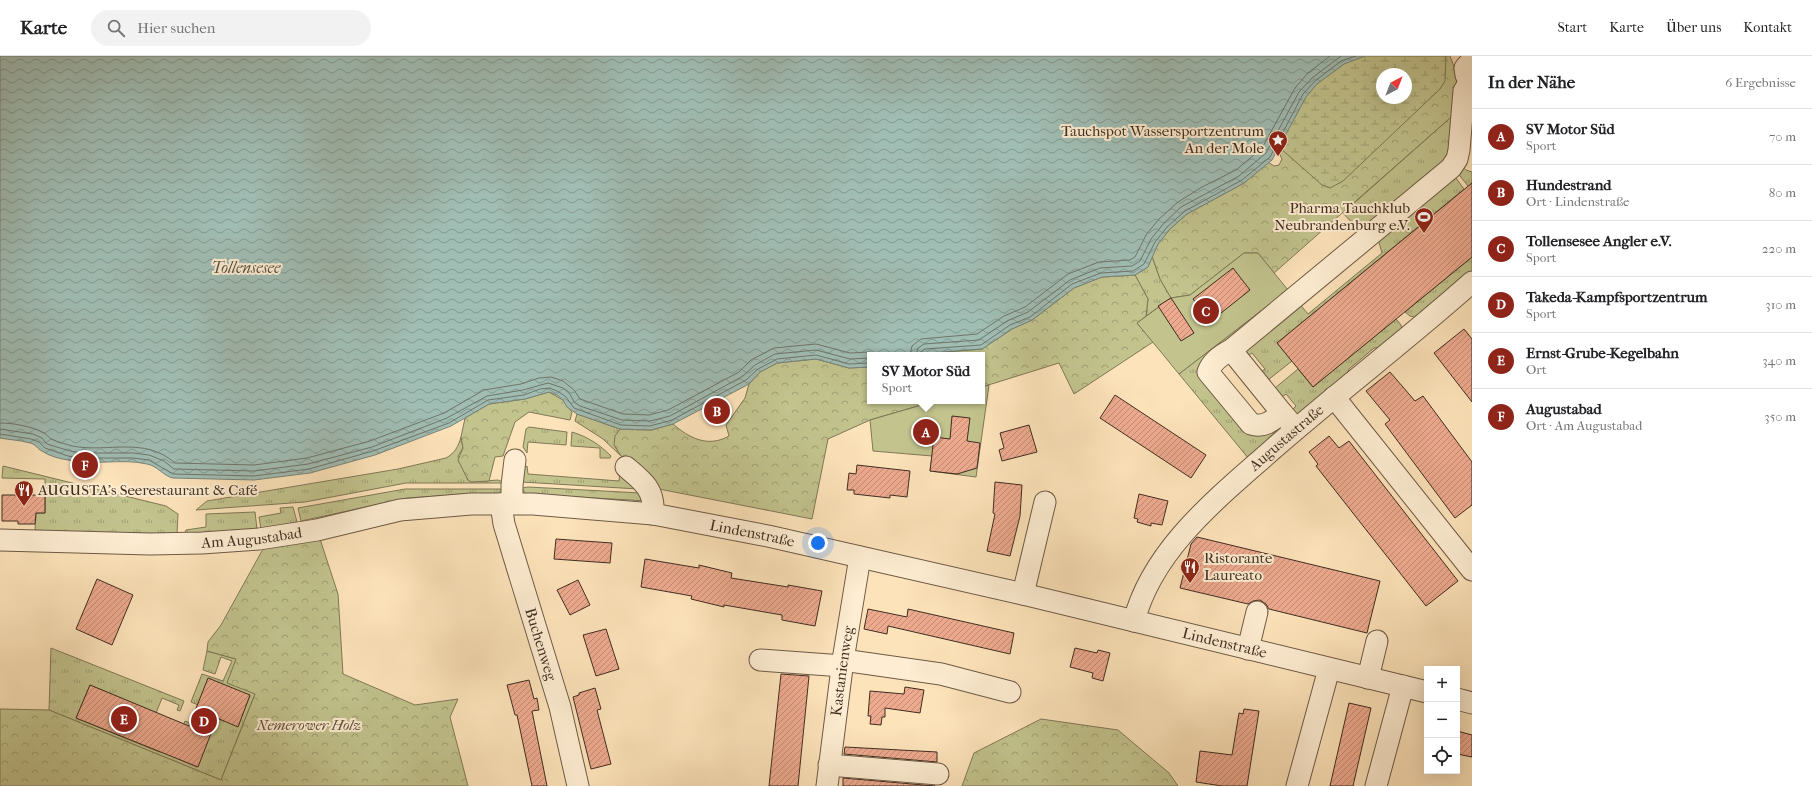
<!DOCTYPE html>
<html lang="de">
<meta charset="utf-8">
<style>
:root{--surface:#fff;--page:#f2f2f2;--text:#202124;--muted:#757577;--line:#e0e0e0;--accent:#8f2418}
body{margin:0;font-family:"IM FELL French Canon",serif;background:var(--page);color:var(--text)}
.controls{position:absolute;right:12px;bottom:12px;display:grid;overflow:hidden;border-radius:0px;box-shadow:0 4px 16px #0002}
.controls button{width:36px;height:36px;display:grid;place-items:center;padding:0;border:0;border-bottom:1px solid var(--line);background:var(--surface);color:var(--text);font:20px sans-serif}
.compass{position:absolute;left:1376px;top:12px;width:36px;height:36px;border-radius:50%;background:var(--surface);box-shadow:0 4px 16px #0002;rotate:42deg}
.you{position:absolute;left:818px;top:487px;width:14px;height:14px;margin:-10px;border:3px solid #fff;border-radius:50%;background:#1a73e8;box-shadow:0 0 0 6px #1a73e833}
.badge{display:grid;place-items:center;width:26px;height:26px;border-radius:50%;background:var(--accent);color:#fff;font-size:13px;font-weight:700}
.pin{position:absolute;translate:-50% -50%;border:2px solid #fff;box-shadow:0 1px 4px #0006}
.popup{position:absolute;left:867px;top:296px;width:118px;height:52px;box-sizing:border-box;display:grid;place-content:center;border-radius:0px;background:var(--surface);filter:drop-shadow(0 1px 3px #0005);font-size:13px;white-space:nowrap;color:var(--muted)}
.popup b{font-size:15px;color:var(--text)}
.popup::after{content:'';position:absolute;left:50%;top:100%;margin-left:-8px;border:8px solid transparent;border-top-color:var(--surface)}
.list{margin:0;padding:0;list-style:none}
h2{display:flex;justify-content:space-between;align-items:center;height:52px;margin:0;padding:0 16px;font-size:17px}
h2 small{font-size:13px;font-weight:400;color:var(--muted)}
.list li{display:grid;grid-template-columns:26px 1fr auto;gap:12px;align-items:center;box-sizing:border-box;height:56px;padding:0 16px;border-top:1px solid var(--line)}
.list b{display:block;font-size:15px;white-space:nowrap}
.list p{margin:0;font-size:13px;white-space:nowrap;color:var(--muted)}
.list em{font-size:13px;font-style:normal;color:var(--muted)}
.icon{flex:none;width:22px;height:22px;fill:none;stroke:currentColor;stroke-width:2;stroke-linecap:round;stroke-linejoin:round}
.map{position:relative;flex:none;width:1472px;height:730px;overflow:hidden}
header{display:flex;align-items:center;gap:24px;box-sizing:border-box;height:56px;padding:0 20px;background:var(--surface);border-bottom:1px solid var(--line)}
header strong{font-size:19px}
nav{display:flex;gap:22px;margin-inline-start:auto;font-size:14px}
.search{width:280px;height:36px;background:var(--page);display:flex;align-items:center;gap:10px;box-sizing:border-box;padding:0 14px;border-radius:22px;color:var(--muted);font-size:15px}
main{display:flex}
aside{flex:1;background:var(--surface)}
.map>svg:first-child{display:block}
.grass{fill:url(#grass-tufts);stroke:#807856}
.forest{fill:url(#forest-crowns);stroke:#807856;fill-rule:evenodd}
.wetland{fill:url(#wetland-marsh);stroke:#807856;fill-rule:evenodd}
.garden{fill:#c2c38d;stroke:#807856}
.water{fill:url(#water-waves);stroke:#798379}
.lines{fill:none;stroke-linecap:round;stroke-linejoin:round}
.shore{stroke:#70756a;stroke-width:1}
.building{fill:url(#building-hatch);stroke:#3f2d20}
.minor-casing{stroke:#6e5a46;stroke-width:23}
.minor{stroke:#feedd2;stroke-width:21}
.labels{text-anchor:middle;stroke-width:4;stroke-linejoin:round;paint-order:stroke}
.poi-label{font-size:15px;fill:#3f2d20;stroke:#feedd2;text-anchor:end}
.street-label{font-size:15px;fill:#3f2d20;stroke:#feedd2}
.park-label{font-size:15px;font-style:italic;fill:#60523b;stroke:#feedd2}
.water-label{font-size:16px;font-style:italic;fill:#575145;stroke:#feedd2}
</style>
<header>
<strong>Karte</strong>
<div class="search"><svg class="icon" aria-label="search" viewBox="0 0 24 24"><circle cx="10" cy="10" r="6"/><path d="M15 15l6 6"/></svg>Hier suchen</div>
<nav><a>Start</a><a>Karte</a><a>Über uns</a><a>Kontakt</a></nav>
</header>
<main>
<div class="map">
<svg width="1472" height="730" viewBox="0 0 1472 730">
<defs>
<pattern id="grass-tufts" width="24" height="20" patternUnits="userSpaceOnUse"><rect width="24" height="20" fill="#c2c38d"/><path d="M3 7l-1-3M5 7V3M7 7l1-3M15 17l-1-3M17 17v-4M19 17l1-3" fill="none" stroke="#9f9f73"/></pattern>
<pattern id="forest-crowns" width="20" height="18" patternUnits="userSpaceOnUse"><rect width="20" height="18" fill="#c2c38d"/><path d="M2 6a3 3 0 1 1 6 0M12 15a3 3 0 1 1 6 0" fill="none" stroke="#9f9f73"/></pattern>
<pattern id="wetland-marsh" width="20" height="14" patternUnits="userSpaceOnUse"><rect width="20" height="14" fill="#c2c38d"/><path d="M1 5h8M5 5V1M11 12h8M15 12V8" fill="none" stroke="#9f9f73"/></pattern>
<pattern id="water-waves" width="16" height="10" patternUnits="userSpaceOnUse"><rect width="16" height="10" fill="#a0bdb4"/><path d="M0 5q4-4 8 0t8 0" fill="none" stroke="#849a92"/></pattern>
<pattern id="building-hatch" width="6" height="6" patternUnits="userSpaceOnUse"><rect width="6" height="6" fill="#eeaa8f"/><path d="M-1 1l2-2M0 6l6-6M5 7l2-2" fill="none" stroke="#c28b74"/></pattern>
</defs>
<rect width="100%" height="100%" fill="#fde3ba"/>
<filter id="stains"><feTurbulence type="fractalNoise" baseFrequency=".005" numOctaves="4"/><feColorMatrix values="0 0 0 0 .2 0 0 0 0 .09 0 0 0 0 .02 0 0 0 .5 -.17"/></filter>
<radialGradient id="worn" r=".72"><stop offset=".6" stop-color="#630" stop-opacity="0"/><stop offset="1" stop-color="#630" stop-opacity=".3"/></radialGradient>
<path class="grass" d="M1458,55L1455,94L1364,180L1343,157Z
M1462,110L1466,114L1472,116V127L1468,130L1456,115Z
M1453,118L1464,133L1277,287L1292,305L1268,324L1258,318L1265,313L1252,297L1245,302L1242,296L1298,246L1308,258L1382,197L1378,183Z
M1152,200L1160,223L1171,242L1146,260L1148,243L1135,219L1148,211Z
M1472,201V217L1418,262L1410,260L1405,256Z
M1288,234L1206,302L1247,374L1277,365L1282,373L1249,403L1179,318Z
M1396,263L1401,269L1402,275L1382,291L1374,292L1349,313L1345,322L1298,359L1290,356L1296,350L1286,338L1279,343L1275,335V332L1298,313L1313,331Z
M577,358L620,373C613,384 615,389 621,400L603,383L575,365Z
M529,371L567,376L566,389L528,386L527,397L523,391L526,373Z
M572,376C588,381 599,388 611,400L610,402H600V392L571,390Z
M461,381L463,392L458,400L468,424L471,426L498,424L505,427H406L305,446L196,454L207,445L398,413L446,402C455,397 458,391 461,381Z
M3,410L166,450L178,458L177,478L35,475L36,457H45V423L2,422Z
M527,410L528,418L619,425L620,416L638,433L522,426L523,413Z
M528,431L641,437L647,445L525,438L522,432Z
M405,433H505L501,438H469L407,442L301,465L298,452Z
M293,451L297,466L261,473L259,461L281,457L280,452Z
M255,456L257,473L184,478L186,474L206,471V458Z
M51,592L184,645L180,655L177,654L179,649L162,642L156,657L90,629L76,662L159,696L173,663L174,694L185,665L190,667L176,702L197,711L217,662L238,670L250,640L208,623L198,649L191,646L202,618L223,625L232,605L221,601L215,618L203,614L207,595L236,603L255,638L221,724L49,654Z"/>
<path class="forest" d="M1365,0H1450L1460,26L1458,55L1274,217L1258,197H1244L1190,239L1171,242L1160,223L1152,200L1158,188L1170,173L1187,158L1244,127L1268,106L1274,110L1279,109L1282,103L1280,99L1279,91ZM1382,18H1406V42H1382Z
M1135,219L1148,243L1146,260L1137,267L1153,286L1074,338L1059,307L982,331V299H904L982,293L1012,273L1032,264L1074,232L1102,221Z
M816,303L849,312L870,311V345H935L870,364L828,383L812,463L659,433L633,408L621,400L614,389L615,380L620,373L651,374L673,368C689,382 708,392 729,380L726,369L745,342L749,328L760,316L777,307Z
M549,336L563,344L572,356L570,364L529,356L515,366L503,400L495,401L489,425L471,426L468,424L458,404L463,392L461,381L465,362L489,348L525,343Z
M319,480L338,538L343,618L415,649L458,643L450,661L468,730H0V653L49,654L221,724L255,638L227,627L236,603L207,595L208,586L221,569L263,493Z
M1041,663L1118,674L1169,717L1178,730H962L974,697Z"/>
<path class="wetland" d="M1329,0H1446L1445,25L1440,33L1343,125L1330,132L1322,129L1279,91L1270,85ZM1382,18H1406V42H1382Z"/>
<path class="garden" d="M1244,197H1258L1288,234L1179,318L1137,267L1171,242L1190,239Z
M989,329L976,421L930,415L932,400L873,395L870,364L935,345H982V331Z"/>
<path class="water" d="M0,0H1365L1344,8L1317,28L1306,41L1272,104L1244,127L1187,158L1170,173L1158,188L1148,211L1135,219L1102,221L1074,232L1032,264L1012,273L982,293L904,299H870V311L849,312L816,303L777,307L760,316L749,328L673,368L651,374L620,373L577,358L567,351L563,344L557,339L549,336L525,343L489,348L451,370L375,399L310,417L254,424L173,422C163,420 158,410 147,408C121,402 94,410 68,404C60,403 49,400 42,395C37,393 36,388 30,387C20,384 10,384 0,382Z"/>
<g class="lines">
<path class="shore" d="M910,299L912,290L921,283L977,278L1004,260L1025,251L1068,218L1099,206L1130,204L1135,201L1146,179L1159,163L1178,146L1202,131L1236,114L1262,92L1295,32L1308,17L1330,0
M916,299L918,292L924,288L979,284L1007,265L1028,256L1070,224L1100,212L1132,210L1140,205L1151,183L1164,167L1181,151L1239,120L1266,97L1299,36L1312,22L1341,0
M921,299L922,295L925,293L981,289L1010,269L1030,261L1072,228L1101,217L1133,215L1144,208L1155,186L1167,171L1185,155L1242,124L1270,101L1303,38L1315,25L1341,5L1356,0
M0,367C13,367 30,370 42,376C46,377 48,381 51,383C57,386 66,388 72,390C108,397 144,380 175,407L254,409L307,402L370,385L444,357L484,334L521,328L539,322L551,321L563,325L574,334L580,343L623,358L649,359L668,354L739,316L751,304L774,292L816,288L850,297L870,296L879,299
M0,373L33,378L42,382L47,388L70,395L82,397H133L149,399L164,405L174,413L254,415L308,408L372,391L447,362L487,340L523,334L548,327L563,332L570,338L574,346L580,350L622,364L650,365L670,360L743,320L755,309L775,298L816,294L850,303L870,302
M0,378L31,383L39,386L45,392L68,400L81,402H133L149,404L173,418L254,420L309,413L373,395L449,367L488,344L524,339L540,333L550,332L559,336L566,341L574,352L621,369L650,370L672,364L746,324L758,313L777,303L816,299L849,308L870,307"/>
</g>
<path class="building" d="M1472,127V201L1313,331L1277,287Z
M1233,212L1250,234L1211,265L1193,243Z
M1171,242L1194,277L1181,285L1158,250Z
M1464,273L1472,283V346L1434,297Z
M1390,316L1415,345L1423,340L1472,406V449L1455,462L1385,368L1390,364L1366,335Z
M1115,339L1206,399L1191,422L1100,362Z
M952,360L970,362L967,385L980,387L977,412L957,418L930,415L934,381L950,383Z
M1029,369L1037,396L1002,405L999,394L1004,392L1000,377Z
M1329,380L1339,392L1349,385L1458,525L1426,550L1316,410L1318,408L1309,396Z
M857,409L910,415L907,441L890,439V442L854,438V434H847L849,417L856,418Z
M995,426L1022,429L1020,460L1010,500L987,495L995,458L993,457Z
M1139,438L1168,445L1162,469L1151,467V470L1137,466L1138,463L1134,462Z
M2,439H45V457H36L35,468H18V465H2Z
M1197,481L1380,525L1367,577L1269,553L1266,548L1260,544L1253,545L1248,548L1180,532L1191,488Z
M556,483L612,487L610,507L554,503Z
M645,503L699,512V509L732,517L731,522L788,531V529L822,535L815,570L782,564V559L724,549V551L691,543L692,540L641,531Z
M97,523L133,539L112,589L76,573Z
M578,524L590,549L570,559L557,534Z
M868,553L907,561L908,553L1014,577L1010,598L888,570L887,578L864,573Z
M606,573L619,613L596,620L583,579Z
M1075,592L1097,597L1098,594L1110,597L1103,625L1092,622L1093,617L1070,611Z
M781,618L809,620L798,730H769Z
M208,622L250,639L238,671L217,662L198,711L76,662L90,629L189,670Z
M529,624L534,643L537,642L539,654L532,655L547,730H532L517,659H515L507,629Z
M905,631L924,634L920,657L885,652V661H882L881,669L870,668L871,660H868L870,635L904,638Z
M595,632L601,653L597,654L611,708L591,713L573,641L579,639V637Z
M1349,647L1371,652L1353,730H1330Z
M1244,653L1259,655L1247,730H1222L1196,726L1200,695L1232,699L1239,657L1243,658Z
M1457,675L1472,679V701L1457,698Z
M845,691L937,696V706L844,698Z
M843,722L935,730H843Z"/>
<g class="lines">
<g class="minor-casing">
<g id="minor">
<path d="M1472,4L1465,12L1466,19L1472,30"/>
<path d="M1231,294L1282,357"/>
<path d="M1334,341L1472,514"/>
<path d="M1296,373L1282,357C1272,365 1264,372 1251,368L1208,316C1212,305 1221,299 1231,294L1451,112L1457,103L1459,94L1464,35L1469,27"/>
<path d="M626,411C643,425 655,434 653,458"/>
<path d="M512,447V429L515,404"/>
<path id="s1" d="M501,448L504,468L560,651L578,730"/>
<path id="s2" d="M0,484L150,488L202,487L259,483L317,474L400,454L471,448H533L653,458L768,480L1023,538L1427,636"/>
<path d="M1023,538L1045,446"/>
<path id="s3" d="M1134,565C1153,492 1219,441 1273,393C1338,336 1407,284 1472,226"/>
<path d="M1248,593L1257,556"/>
<path d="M760,604L843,610"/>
<path d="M843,604L941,618L1010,636"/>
<path d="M1368,622L1377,585"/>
<path d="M1457,643L1472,647"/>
<path d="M829,709L938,718"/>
<path id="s4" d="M827,730L843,604L860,501"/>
<path d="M1297,730L1329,613"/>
<path d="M1376,730L1403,630"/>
</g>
</g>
<use href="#minor" class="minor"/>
</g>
<defs>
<g id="sight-pin" transform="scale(1)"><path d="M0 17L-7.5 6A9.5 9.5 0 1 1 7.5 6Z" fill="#8f2418" stroke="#feedd2"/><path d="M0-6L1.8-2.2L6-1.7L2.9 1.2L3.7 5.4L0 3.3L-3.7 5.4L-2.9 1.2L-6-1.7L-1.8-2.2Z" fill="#fff"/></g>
<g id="stadium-pin" transform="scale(1)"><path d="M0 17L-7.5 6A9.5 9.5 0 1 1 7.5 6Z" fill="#8f2418" stroke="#feedd2"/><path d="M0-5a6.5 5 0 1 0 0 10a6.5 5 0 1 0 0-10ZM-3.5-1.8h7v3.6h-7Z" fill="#fff"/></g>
<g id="restaurant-pin" transform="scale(1)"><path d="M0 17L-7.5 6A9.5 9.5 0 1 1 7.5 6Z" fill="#8f2418" stroke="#feedd2"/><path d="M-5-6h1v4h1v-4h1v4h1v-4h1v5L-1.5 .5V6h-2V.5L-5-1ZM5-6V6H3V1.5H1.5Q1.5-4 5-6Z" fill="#fff"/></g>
</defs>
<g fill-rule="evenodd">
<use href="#sight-pin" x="1278" y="84"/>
<use href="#stadium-pin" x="1424" y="161"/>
<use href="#restaurant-pin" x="24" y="434"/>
<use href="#restaurant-pin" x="1190" y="511"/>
</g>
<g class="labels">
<g class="poi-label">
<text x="1264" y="80">Tauchspot Wassersportzentrum<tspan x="1264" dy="17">An der Mole</tspan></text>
<text x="1410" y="157">Pharma Tauchklub<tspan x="1410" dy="17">Neubrandenburg e.V.</tspan></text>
<text x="38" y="439" text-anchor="start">AUGUSTA’s Seerestaurant &amp; Café</text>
<text x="1204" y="507" text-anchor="start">Ristorante<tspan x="1204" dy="17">Laureato</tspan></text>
</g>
<g class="street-label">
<text dy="5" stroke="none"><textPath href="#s3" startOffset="242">Augustastraße</textPath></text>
<text dy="5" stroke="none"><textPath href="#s2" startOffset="758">Lindenstraße</textPath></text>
<text dy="5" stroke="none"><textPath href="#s2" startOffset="252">Am Augustabad</textPath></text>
<text dy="5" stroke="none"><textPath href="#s2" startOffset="1243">Lindenstraße</textPath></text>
<text dy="5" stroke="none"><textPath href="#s1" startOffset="146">Buchenweg</textPath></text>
<text dy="5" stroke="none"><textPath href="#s4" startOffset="116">Kastanienweg</textPath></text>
</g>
<g class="park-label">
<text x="309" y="674">Nemerower Holz</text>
</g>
<g class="water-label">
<text x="246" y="217">Tollensesee</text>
</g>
</g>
<rect width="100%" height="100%" filter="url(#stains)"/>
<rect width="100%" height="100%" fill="url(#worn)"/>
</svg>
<div class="controls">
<button>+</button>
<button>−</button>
<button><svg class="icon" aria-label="locate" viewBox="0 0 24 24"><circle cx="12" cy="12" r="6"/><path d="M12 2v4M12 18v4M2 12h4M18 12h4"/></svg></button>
</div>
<svg class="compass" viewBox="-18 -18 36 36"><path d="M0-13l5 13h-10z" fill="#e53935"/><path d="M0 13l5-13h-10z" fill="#757577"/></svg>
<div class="you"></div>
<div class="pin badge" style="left:926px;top:376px">A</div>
<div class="popup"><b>SV Motor Süd</b>Sport</div>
<div class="pin badge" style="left:717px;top:355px">B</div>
<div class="pin badge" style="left:1206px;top:255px">C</div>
<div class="pin badge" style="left:204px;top:665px">D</div>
<div class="pin badge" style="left:124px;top:663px">E</div>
<div class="pin badge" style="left:85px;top:409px">F</div>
</div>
<aside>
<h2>In der Nähe<small>6 Ergebnisse</small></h2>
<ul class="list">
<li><span class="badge">A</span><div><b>SV Motor Süd</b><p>Sport</p></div><em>70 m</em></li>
<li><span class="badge">B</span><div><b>Hundestrand</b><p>Ort · Lindenstraße</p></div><em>80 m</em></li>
<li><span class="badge">C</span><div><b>Tollensesee Angler e.V.</b><p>Sport</p></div><em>220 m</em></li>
<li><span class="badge">D</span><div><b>Takeda-Kampfsportzentrum</b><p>Sport</p></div><em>310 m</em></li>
<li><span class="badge">E</span><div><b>Ernst-Grube-Kegelbahn</b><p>Ort</p></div><em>340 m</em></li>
<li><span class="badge">F</span><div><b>Augustabad</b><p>Ort · Am Augustabad</p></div><em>350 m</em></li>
</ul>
</aside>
</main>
